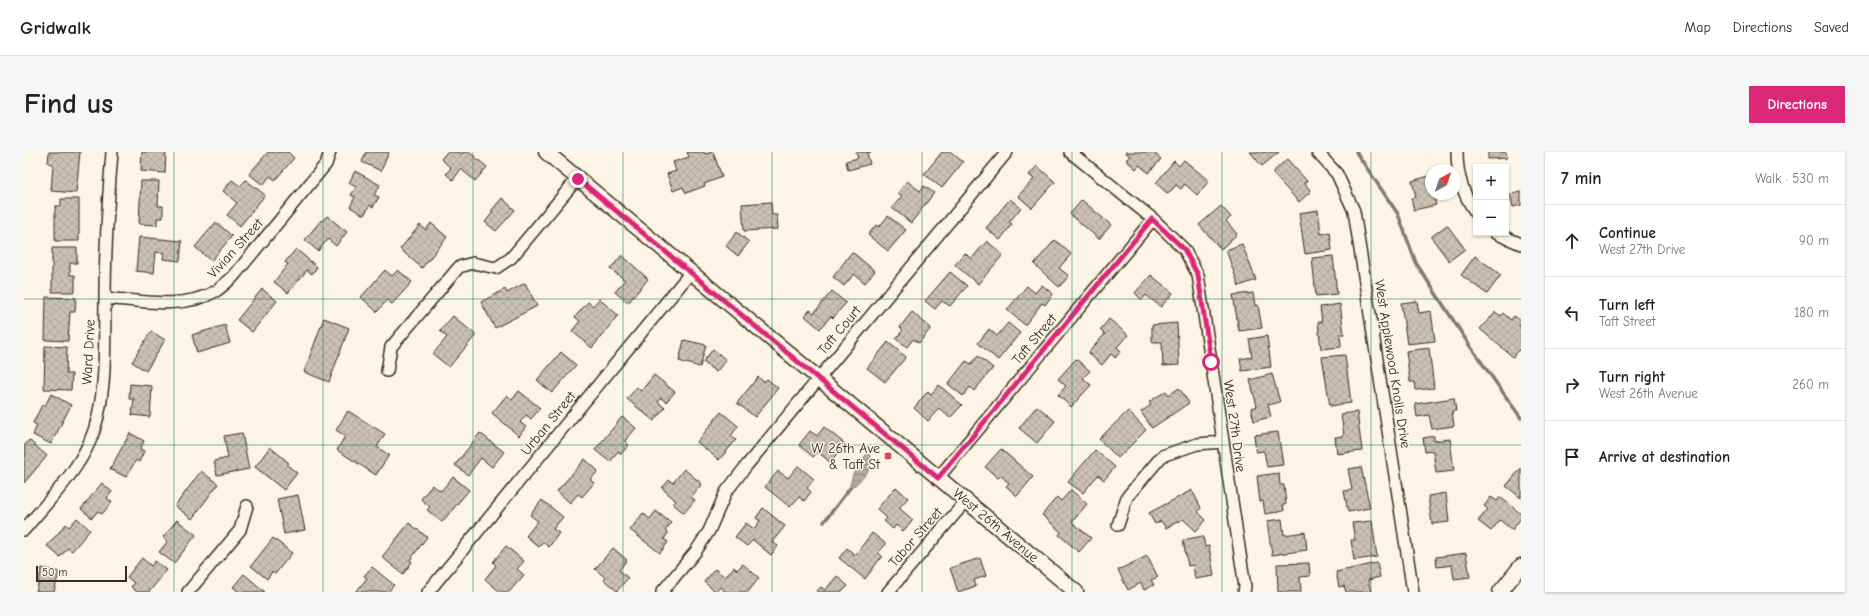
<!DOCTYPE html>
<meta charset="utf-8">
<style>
:root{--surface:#fff;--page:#f6f6f6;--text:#222;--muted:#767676;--line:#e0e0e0;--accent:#db2777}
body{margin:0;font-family:"Comic Neue",sans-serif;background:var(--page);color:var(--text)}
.controls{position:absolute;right:12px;top:12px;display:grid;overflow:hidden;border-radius:0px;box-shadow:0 1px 3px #0004}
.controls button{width:36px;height:36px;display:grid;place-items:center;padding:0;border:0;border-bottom:1px solid var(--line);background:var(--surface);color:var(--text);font:20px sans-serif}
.compass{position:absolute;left:1401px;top:12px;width:36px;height:36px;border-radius:50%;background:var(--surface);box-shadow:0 1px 3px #0004;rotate:40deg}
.scale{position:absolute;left:12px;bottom:10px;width:91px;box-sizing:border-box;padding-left:4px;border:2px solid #3b2a1e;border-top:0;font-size:11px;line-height:14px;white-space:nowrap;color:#3b2a1e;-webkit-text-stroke:3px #fcf5e5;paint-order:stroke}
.stop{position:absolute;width:12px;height:12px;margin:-9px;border:3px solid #db2777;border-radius:50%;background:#fff}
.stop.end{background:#db2777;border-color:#fff;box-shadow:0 1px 4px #0008}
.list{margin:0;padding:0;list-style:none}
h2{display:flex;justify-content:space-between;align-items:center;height:52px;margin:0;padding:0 16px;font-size:17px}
h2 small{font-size:13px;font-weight:400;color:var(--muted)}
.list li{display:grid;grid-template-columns:26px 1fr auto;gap:12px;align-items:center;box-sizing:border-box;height:72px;padding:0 16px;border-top:1px solid var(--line)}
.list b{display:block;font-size:15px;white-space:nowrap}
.list p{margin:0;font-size:13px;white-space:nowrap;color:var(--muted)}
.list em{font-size:13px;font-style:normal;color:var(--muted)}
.icon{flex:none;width:22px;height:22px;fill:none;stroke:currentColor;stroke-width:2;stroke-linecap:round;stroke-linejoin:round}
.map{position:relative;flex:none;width:1497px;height:440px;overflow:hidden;border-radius:0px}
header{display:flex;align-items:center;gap:24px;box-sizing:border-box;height:56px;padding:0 20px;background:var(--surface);border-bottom:1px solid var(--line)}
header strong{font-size:19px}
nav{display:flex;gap:22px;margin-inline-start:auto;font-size:14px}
.intro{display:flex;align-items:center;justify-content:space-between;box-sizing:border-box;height:96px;padding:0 24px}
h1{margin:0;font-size:28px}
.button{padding:10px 18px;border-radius:0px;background:var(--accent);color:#fff;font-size:14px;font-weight:700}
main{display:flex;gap:24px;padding:0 24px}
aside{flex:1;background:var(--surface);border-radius:0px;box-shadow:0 1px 3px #0004}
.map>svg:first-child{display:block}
.water{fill:url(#water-rules);stroke:#85796b}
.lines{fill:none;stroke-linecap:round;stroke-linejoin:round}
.stream{stroke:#85796b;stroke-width:3.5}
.building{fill:url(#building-cross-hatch);stroke:#3b2a1e}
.minor-casing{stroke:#3b2a1e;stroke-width:14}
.tertiary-casing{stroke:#3b2a1e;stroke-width:17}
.minor{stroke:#fcf5e5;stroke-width:11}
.tertiary{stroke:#fcf5e5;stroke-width:14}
.route{stroke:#db2777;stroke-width:5}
.grid{fill:none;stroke:#0f766e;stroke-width:1;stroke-opacity:0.55}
.poi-dot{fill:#d1495b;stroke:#fcf5e5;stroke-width:1.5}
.labels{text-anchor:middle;stroke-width:3;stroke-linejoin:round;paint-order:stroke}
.street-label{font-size:14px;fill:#3b2a1e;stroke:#fcf5e5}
.poi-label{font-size:14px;fill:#3b2a1e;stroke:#fcf5e5;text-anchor:end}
</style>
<header>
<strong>Gridwalk</strong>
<nav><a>Map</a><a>Directions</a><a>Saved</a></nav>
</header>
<div class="intro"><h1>Find us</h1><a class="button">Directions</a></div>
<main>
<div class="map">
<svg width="1497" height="440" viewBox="0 0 1497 440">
<defs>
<pattern id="water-rules" width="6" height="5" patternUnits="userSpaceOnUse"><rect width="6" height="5" fill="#b7ad9e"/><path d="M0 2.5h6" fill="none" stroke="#968d80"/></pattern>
<pattern id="building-cross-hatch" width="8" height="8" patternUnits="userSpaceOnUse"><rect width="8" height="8" fill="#ccc2b3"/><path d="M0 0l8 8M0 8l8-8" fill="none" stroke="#b0a79a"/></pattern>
</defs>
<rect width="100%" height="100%" fill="#fcf5e5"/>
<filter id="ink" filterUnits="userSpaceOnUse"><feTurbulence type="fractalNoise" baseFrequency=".025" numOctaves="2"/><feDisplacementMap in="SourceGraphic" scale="8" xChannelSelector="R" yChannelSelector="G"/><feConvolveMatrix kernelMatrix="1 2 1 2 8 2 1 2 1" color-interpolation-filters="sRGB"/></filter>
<g filter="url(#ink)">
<path class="water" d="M845,302C853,317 835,329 825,338L829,322L842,303Z"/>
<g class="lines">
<path class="stream" d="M1332,0L1374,62L1392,111L1446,194L1497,266
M800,370L826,336"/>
</g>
<path class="building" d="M25,0H56L52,41L27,39L29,12L24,11Z
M118,0H142L141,21L117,19Z
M244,0H264L270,6L251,28L246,24L239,33L225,22Z
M342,0H365L357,19L338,10Z
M423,0H435L438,2L439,0H445L463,15L451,29L437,17L429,28L422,22L427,16L417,7Z
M663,0H680L681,2L689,0L698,25L680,32L681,34L662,41L659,35L649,39L643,22L652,19L649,10L665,5Z
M832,0H847L843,1L846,12L824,18L822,9L834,6Z
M918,0H927L939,10L918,36L900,22Z
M1101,0H1129L1137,7L1125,21L1115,13L1112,17L1102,8L1106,4Z
M1226,0H1255L1238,14Z
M1464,0H1482L1483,6L1464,7Z
M1263,7L1283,29L1280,31L1287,39L1275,50L1248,21Z
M1160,8L1185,29L1173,43L1161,32L1157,37L1152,33L1144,42L1132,31L1150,9L1155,14Z
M1013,14L1031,30L1008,56L994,44L1010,27L1005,23Z
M331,19L356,33L350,43L355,45L349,55L346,53L340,63L326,55L331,45L327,43L332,35L325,31Z
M1405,24L1407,42H1409L1412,53L1390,58L1387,46L1392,45L1388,29Z
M208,28L216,34L222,28L241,43L216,74L203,63L213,51L199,39Z
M117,29H135L134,54H139V66H133V73L115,72Z
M883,29L896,39L900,34L910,41L887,71L868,56L878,44L874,41Z
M1497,40V53L1489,55L1486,42Z
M478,46L491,58L472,79L461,70L469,60L467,59Z
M37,47H55V89H31V54H37Z
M986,47L997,56L985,70L988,72L976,88L962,76Z
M1058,48L1087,73L1075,87L1046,62Z
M747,50L748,63H753L754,77L720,79L718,52Z
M1197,54L1207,65L1202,69L1213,82L1197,97L1175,73Z
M1294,58L1297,82L1306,80L1308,98L1281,102L1275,61Z
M303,64L323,80L312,94L304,87L294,99L281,88L297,68L298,69Z
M864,64L882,78L864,99L844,83L852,73L855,75Z
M192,70L208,84L187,109L171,95Z
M407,71L423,85L398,116L376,97L396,73L402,78Z
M1423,73L1441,97L1425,109L1407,85Z
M713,80L725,90L714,104L702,94Z
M115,85L158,89L156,109L139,107L140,101L132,100L130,121L112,119Z
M1031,88L1047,102L1035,116L1045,124L1035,135L1010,112Z
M963,89L979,103L954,132L931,113L941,101L947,107Z
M1218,92L1232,128L1215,134L1202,98Z
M28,96H53V111H46V123H51V140H28Z
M272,97L293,115L288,122L283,118L264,141L250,130L264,112L261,110Z
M828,100L851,119L841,131L830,122L820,134L809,125Z
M598,103L624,127L604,151L591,140L601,128L586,117Z
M1309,104L1313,142L1292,144L1288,106Z
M1451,104L1477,123L1463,142L1437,123Z
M361,118L368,124L374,118L388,130L368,152L363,148L353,160L337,145Z
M926,120L943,134L926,154L918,149L911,157L901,149Z
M1127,123L1149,141L1137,155L1122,143L1118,148L1111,141Z
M501,131L513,154L471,176L457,150L481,137L483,141Z
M1018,133L1029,142L1021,153L1018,151L1001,173L983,158L1003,134L1011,141Z
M238,137L253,149L228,180L213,168Z
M808,139L822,151L809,166L807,164L796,177L781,164L786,158L790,161Z
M1229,141L1231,154L1234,153L1238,176L1215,179L1209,143Z
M22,145L52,146L51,160H46L44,189L21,188Z
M575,147L594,163L568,196L548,179L556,169L551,165L564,150L569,154Z
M1393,149L1395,161L1407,159L1411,189L1383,192L1377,151Z
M1316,152L1320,182H1316L1317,195L1297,197L1294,170H1298L1296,155Z
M888,160L907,176L895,191L889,187L883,195L872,187L879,178L876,175Z
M1471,160L1477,164L1479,161L1487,168L1490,164L1497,170L1495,174L1497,176V196L1489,205L1456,177Z
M429,164L452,183L425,215L409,202L423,185L416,179Z
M300,166L325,176L305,230L280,220Z
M1085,167L1104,183L1093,195L1097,199L1091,206L1087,202L1078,213L1064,201L1081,182L1076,178Z
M984,171L996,181L974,208L954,191L965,177L973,184Z
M1153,171L1155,213L1139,214L1138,190H1128V173Z
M201,173L206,191L173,201L168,183Z
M127,179L141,188L122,219L108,210Z
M1243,184L1247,215L1218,219L1216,207L1228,205L1225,187Z
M660,188L682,193L676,215L655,209Z
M864,190L882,205L861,230L843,216Z
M21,194L43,195L42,222H48L47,238L20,237Z
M1405,196L1410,236L1392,238L1391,230H1386L1382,199Z
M689,197L702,208L692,220L679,210Z
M537,200L552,213L528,241L513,228Z
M1321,203L1327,251L1306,254L1298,205Z
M954,204L969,216L950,239L946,235L939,244L924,232L942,209L947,212Z
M1052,207L1066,219L1059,226L1067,233L1047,255L1034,243L1042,234L1034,227Z
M1248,222L1256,250L1244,253L1247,265L1230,269L1227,256L1233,254L1226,228Z
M630,223L651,240L642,250L637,246L634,250L641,256L630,269L603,247L613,235L617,239Z
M734,225L740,230L743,227L754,236L731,265L713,251Z
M106,232L128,234L126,265L108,263L110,247H105Z
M915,233L938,253L926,266L915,256L904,269L890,256L904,239L907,242Z
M1155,236L1165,251L1128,276L1117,260L1127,253L1125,250L1142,239L1145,243Z
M495,239L516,256L507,267L502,263L496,270L502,275L495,284L468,261L483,243L488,248Z
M27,242L47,253L27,292L9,283L13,273L9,271L18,253L21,254Z
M1430,246L1432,259H1428L1430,274L1408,277L1405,263L1393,265L1391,252Z
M1013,254L1031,269L1013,291L995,276Z
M324,259L361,282L353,295L365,303L352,323L313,298L321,284L312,278Z
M1104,259L1122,278L1094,306L1075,287Z
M697,260L714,274L707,284L712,288L695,308L673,290Z
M1333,260L1338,299L1313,302L1311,285L1320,284L1317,262Z
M598,265L612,276L601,289L605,293L597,302L594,299L586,310L571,298Z
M800,275L821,292L806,310L794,300L789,305L775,293L786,279L793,284Z
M1254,280L1259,313L1243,315L1240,299L1232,300L1230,283Z
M106,281L120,289L116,297L120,299L115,310L112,308L102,325L86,317Z
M218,281L225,317L193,323L190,309L204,306L200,284Z
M456,281L480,300L468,315L457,306L444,323L431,313Z
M1410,284V289L1426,287L1430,319L1412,321L1409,299L1401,300L1399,286Z
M5,288L23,304L0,331V305L2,304L0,294Z
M246,295L265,311L263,313L273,321L260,338L231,315Z
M977,297L1009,325L993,344L982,334L985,331L977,324L974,326L961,315Z
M1071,298L1091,315L1080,328L1074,323L1059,341L1044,330Z
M561,307L574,319L566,328L570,331L558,345L554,342L546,351L533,339Z
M774,314L790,327L783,336L787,340L780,349L775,345L766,355L741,335L754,319L764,326Z
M1337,315L1346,356L1324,360L1320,339L1328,338L1324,317Z
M1497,316V346L1482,334Z
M660,317L678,332L667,345L671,348L660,361L649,352L652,349L638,336L645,328L649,331Z
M177,319L194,332L168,367L151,354Z
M1255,321L1256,333H1260L1262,352L1259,353L1260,359L1241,362L1239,349L1236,350L1233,324Z
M429,325L445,338L418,370L403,358L406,355L397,347L408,333L417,339Z
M78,331L88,340L83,346L88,350L78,362L74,359L68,366L57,357Z
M872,335L884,346L875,356L889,368L879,379L872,373L869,377L860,369L863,366L853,357Z
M1047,338L1063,352L1048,370L1067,386L1055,400L1035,383L1037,380L1018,363L1033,345L1037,349Z
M1168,338L1177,356L1174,360L1182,368L1172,379L1159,367L1142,376L1137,369L1131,372L1125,361Z
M1422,341L1425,370L1408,372L1404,344Z
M274,343L281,378L260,382L253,347Z
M1467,345L1473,349L1476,345L1497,362V366L1488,378L1476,368L1467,379L1454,369L1464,357L1460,354Z
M518,348L539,365L529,377L535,381L525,395L519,390L515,395L502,384L514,369L506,363Z
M739,356L761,374L748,390L754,394L747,403L729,388L723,394L711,385L722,371L730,377L736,369L732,366Z
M632,359L647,371L641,379L644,381L640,387L644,390L636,401L606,378L619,361L626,367Z
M53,366L66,378L48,399L44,396L36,405L23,394L42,372L45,375Z
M1258,367L1260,383L1281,380L1283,398L1248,403L1243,369Z
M153,368L172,383L150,411L135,400L144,389L139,385Z
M1348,369L1353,405L1330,408L1327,388H1331L1328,371Z
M385,371L403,385L386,408L388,410L379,422L358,405Z
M848,381L862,392L854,401L858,404L841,427L815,406L823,396L831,403Z
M1179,384L1181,395L1185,394L1190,424L1171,427L1169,413L1164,414L1159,388Z
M249,386L268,401L251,422L248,420L243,427L227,414Z
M482,394L500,409L493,417L500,423L485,440H476L461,427L472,413L469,410Z
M589,396L603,408L595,418L604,426L593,439L580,428L582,426L571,417Z
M1442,401L1446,425L1430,427L1428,413L1413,415L1412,405Z
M1123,404L1134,425L1127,428L1130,433L1120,438L1117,431L1104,438L1094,418Z
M118,406L127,414L131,409L143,418L125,440H113L107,435L110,431L103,425Z
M956,406L962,424L950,428L952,434L934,440L926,416Z
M1285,411L1286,424L1276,425L1277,440H1254L1253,412Z
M1353,411L1356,425L1344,428L1347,440H1322L1320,434L1315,435L1312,420Z
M719,412L735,426L724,440H702L696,435L692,440L680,430L691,417L701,425L710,415L713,418Z
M348,415L370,433L364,440H332L343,426L340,424Z
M18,416L35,420L30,440H12Z
M220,422L241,440H215L209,435Z
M813,424L824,434L818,440H792L797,435L801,438Z"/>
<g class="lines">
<g class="minor-casing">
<path id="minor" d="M1046,0L1129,67L1160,97L1174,123L1221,435L1220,440
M1293,0L1313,22L1330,59L1389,440
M1433,0C1433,23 1438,42 1452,61
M1471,81L1497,92
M81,146C117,149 159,158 192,139C198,135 204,129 209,125L302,12L306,0
M363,219L367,195L435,115L449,111L472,116L487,106L553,27
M914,326L1129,67
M1094,373L1103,345L1138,304L1173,292L1199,290
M0,378C23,350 52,322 66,289C84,248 80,191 81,148C81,99 84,49 88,0
M164,440L216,378L223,354
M404,440L667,120
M638,440L672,399L685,379L702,340L723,313L983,0
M864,440L942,349"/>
</g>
<g class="tertiary-casing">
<path id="tertiary" d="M522,0L1052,440
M1476,440L1497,414"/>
</g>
<use href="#minor" class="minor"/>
<use href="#tertiary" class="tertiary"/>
</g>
</g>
<g class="lines" filter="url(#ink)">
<path class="route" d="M554,27L914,326L1128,67L1160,97L1174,123L1187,210"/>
</g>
<path class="grid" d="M150,0V440M299,0V440M449,0V440M599,0V440M748,0V440M898,0V440M1048,0V440M1198,0V440M1347,0V440M0,147H1497M0,293H1497"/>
<rect class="poi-dot" x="860" y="300" width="8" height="8" rx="2"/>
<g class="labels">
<g class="street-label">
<text transform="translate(211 96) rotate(-48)" y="5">Vivian Street</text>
<text transform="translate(815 178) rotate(-50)" y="5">Taft Court</text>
<text transform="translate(1010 187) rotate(-50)" y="5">Taft Street</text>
<text transform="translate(64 200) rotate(-87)" y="5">Ward Drive</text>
<text transform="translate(1369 212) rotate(81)" y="5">West Applewood Knolls Drive</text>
<text transform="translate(524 271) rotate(-51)" y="5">Urban Street</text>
<text transform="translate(1211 274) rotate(82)" y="5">West 27th Drive</text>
<text transform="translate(972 373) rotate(40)" y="5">West 26th Avenue</text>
<text transform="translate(891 385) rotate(-49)" y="5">Tabor Street</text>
</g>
<g class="poi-label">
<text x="856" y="301">W 26th Ave<tspan x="856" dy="16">&amp; Taft St</tspan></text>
</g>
</g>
</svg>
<div class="controls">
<button>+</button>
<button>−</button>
</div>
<svg class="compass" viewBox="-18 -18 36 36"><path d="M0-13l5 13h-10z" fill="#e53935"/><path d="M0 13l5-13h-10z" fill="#767676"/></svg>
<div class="scale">50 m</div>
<div class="stop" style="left:1187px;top:210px"></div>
<div class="stop end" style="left:554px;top:27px"></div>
</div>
<aside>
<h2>7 min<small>Walk · 530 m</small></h2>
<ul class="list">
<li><svg class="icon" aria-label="ahead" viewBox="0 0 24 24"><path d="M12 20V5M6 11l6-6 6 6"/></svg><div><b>Continue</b><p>West 27th Drive</p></div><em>90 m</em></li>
<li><svg class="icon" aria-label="left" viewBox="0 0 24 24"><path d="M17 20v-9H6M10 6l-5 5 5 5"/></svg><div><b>Turn left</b><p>Taft Street</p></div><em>180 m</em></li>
<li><svg class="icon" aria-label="right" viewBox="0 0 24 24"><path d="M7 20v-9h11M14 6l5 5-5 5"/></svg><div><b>Turn right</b><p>West 26th Avenue</p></div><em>260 m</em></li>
<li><svg class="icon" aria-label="arrive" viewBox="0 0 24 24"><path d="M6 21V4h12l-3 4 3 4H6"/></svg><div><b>Arrive at destination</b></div></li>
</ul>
</aside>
</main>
